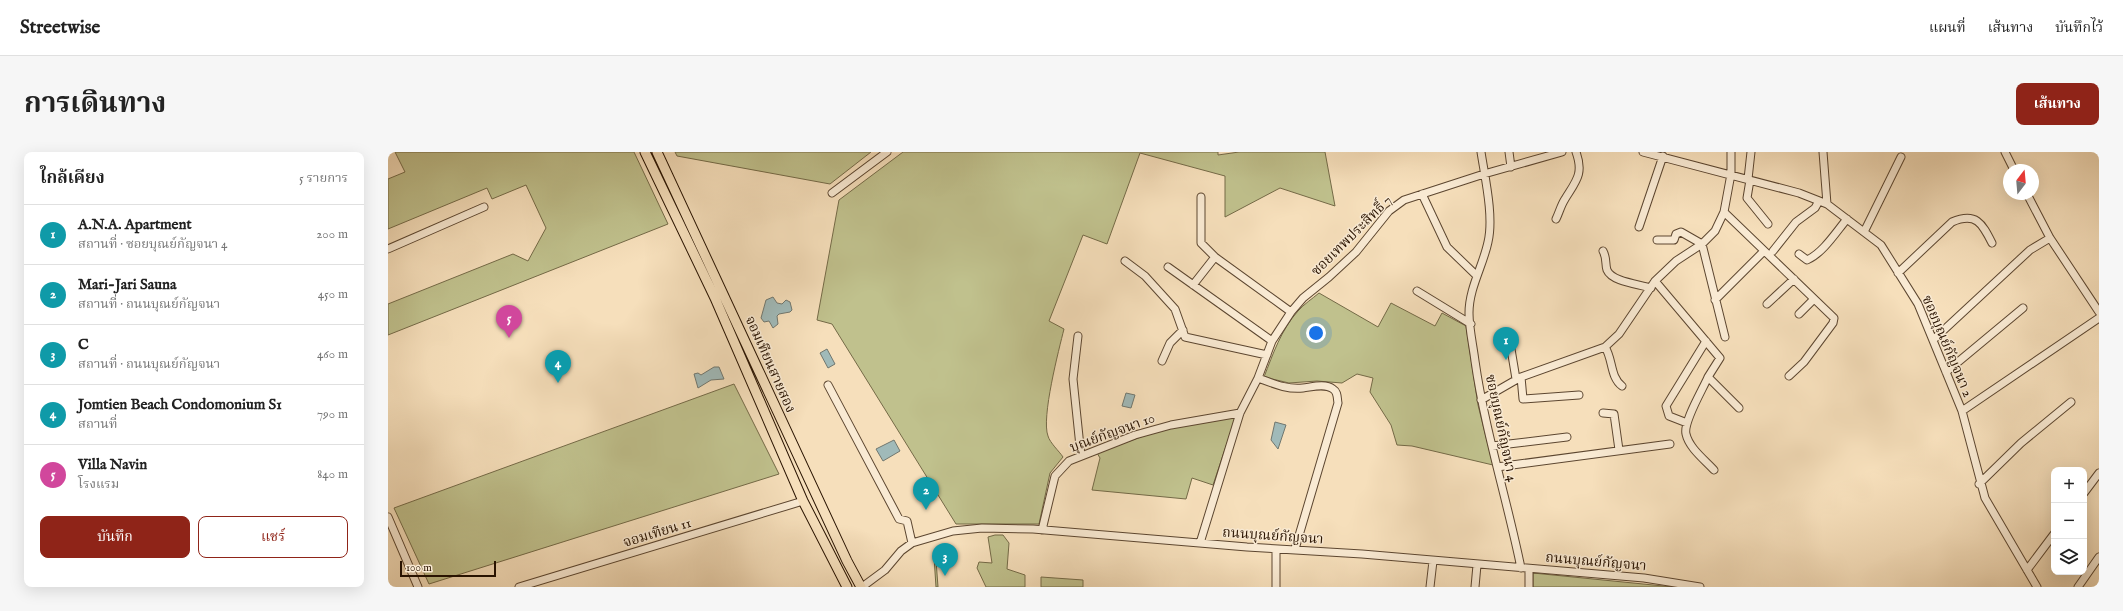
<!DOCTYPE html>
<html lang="th">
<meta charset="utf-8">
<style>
:root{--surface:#fff;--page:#f6f6f6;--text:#222;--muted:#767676;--line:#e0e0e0;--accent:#8f2418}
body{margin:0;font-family:"IM FELL English","Noto Serif Thai",serif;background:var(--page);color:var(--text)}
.controls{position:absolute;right:12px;bottom:12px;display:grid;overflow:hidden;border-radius:8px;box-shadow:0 4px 16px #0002}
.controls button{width:36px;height:36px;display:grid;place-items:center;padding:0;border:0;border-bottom:1px solid var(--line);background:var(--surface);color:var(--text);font:20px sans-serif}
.compass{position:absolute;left:1615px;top:12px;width:36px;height:36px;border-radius:50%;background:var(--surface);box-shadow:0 4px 16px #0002;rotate:16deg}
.scale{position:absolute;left:12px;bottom:10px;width:96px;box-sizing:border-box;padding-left:4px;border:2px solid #291301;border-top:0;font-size:11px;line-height:14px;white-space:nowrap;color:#291301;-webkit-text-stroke:3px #f9ead3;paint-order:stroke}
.you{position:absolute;left:928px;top:181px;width:14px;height:14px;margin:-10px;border:3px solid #fff;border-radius:50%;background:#1a73e8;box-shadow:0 0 0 6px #1a73e833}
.badge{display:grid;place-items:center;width:26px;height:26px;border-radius:50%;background:var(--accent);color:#fff;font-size:13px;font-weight:700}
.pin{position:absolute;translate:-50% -33px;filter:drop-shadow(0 1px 2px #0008)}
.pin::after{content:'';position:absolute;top:21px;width:14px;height:12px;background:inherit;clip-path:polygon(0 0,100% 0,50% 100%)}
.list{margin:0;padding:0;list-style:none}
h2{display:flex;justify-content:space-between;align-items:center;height:52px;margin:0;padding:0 16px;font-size:17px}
h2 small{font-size:13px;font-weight:400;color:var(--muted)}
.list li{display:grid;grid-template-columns:26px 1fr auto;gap:12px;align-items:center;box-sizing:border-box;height:60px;padding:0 16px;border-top:1px solid var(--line)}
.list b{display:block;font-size:15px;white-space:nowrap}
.list p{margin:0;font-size:13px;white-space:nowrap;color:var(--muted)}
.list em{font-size:13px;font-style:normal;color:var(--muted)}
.actions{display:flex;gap:8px;padding:12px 16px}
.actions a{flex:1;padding:9px 0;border:1px solid var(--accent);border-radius:8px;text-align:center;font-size:14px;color:var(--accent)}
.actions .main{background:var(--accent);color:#fff}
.icon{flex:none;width:22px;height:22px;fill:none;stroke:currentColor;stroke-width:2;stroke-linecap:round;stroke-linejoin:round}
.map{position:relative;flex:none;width:1711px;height:435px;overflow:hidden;border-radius:8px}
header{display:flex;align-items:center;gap:24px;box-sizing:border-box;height:56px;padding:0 20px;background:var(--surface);border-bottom:1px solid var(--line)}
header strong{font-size:19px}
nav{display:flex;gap:22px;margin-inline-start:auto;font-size:14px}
.intro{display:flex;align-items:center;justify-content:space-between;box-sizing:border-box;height:96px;padding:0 24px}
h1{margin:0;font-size:28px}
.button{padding:10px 18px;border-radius:8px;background:var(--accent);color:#fff;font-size:14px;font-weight:700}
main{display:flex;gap:24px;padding:0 24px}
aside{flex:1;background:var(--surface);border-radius:8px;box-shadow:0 4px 16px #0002}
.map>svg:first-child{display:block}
.green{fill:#c0c18d;stroke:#746a47}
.water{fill:#a0bab9;stroke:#70776f}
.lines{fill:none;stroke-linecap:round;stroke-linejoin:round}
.minor-casing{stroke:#5c4630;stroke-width:9}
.major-casing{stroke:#291301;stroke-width:11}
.minor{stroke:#f9ead3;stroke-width:7}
.major{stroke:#f6dfbb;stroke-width:9}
.labels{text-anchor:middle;stroke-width:3;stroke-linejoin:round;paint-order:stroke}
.street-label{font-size:14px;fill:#291301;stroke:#f9ead3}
</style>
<header>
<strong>Streetwise</strong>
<nav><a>แผนที่</a><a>เส้นทาง</a><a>บันทึกไว้</a></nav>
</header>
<div class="intro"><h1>การเดินทาง</h1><a class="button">เส้นทาง</a></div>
<main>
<aside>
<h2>ใกล้เคียง<small>5 รายการ</small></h2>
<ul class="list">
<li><span class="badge" style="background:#0f9aa8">1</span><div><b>A.N.A. Apartment</b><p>สถานที่ · ซอยบุณย์กัญจนา 4</p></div><em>200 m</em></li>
<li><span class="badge" style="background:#0f9aa8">2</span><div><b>Mari-Jari Sauna</b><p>สถานที่ · ถนนบุณย์กัญจนา</p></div><em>450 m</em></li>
<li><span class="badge" style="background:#0f9aa8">3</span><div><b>C</b><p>สถานที่ · ถนนบุณย์กัญจนา</p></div><em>460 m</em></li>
<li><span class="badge" style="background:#0f9aa8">4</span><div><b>Jomtien Beach Condomonium S1</b><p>สถานที่</p></div><em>790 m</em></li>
<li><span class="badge" style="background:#d1479c">5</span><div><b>Villa Navin</b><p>โรงแรม</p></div><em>840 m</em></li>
</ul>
<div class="actions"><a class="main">บันทึก</a><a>แชร์</a></div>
</aside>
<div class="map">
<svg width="1711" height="435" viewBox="0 0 1711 435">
<rect width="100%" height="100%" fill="#f6dfbb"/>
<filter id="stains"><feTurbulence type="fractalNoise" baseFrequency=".005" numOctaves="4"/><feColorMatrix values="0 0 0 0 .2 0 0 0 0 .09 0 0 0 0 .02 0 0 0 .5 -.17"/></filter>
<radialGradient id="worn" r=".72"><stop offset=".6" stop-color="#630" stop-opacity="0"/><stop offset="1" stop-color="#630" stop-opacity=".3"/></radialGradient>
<path class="green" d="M7,0H246L280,72L0,183V152L125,102L140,109L158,76L138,33L104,47L99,36L0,77V27L17,20Z
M287,0H483L442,32L289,4Z
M515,0H830V3L851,0H937L947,54L892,36L837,65V24L752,1L719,92L695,83L661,169L676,177C671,197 653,266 660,284C662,291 671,299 675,305L662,321L651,372H568L444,172L429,168L451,48Z
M931,141L990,175L1003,151L1047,174L1054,161L1078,174L1090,253L1105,313L1024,294L1009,293L1003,273L982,240L985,226L969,222L954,231L929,229L901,231L876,225C885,202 893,178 910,159C916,152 924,147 931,141Z
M346,232L391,322L41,432L6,356Z
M848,264L825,333L804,326L798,347L704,338L712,306L709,301L780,275Z
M607,383H615L621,391L619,417L637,423V435H598L589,416L591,410L604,411L600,385Z
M562,402V409L550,410L548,408L550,435H548L546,405Z
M1145,421L1285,435H1145Z
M653,425L695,428V435H653Z"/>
<path class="water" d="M385,145L389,151L394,152L398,148L402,150L404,158L402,160L391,162L389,164L390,172L385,176L381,169L376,170L373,166L378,148Z
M439,197L447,212L440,216L432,201Z
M326,215H331L336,227L323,228L310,236L306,222L310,221L313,223Z
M738,241L747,243L743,256L734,254Z
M887,270L898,273L890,297L883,288Z
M506,288L512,299L495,309L488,297Z"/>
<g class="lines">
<g class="minor-casing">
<path id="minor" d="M1093,0C1097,26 1106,65 1100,90C1095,114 1081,136 1081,161C1081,176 1085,193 1087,209C1097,279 1119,347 1133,416
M1121,0L1123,15
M1255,0L1411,41L1439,52L1493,93L1530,152L1558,220L1574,259L1597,346L1649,435
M1435,0L1439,52
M1617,0L1626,18
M1360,27L1363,0
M1362,28L1359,46L1380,72
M444,41L499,0
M1034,42L1059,95L1089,124
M1639,42L1662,86L1711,160
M813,45V91L827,105L903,160
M1336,60L1446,166L1445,171L1416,210L1401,224
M1168,67C1171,61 1173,53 1177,47C1188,29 1196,22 1188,0
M1251,75L1275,4
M1476,80L1513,5
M1269,88H1286L1288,82L1293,80L1314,92L1337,185
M0,97L96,55
M1215,99C1219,106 1217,112 1219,118C1224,130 1251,132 1263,136
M1385,99L1408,70L1427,56L1431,49
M1411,102L1419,108C1435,101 1448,80 1459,67
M737,109L757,124L787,157L797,185L879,203
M780,115L884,189
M1510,121L1564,70C1588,60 1594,71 1604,91
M1267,129L1332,206L1320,225L1351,256
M805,133L827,105
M1029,139L1083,172
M1327,148L1376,99
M1379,152L1406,127
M1411,162L1426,147
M690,184L685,227L693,304
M1545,188L1642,98L1662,86
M1217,195C1225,207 1222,225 1234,234
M1123,197L1128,227
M774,209L782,191L795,178
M1558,220L1635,156
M1133,225L1135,247L1191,243
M1320,225C1315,237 1295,270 1298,282C1301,296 1317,308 1326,318
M870,226C884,231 899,238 915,236C924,235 937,231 945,237C950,240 949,246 950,251L907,397
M440,233L511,367L519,369L524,391
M1093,248L1133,225L1217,195L1231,182L1267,129L1288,109L1314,92L1327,79L1336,60L1343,22V0
M1574,259L1711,166
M1215,261L1226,262L1231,298
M1299,271L1281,264L1278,254L1318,189
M1104,294L1179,285
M1109,315L1282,292
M1591,332L1633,291L1683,250
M1696,341L1711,321
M0,365L30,435
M654,378L667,324L681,309L747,283L783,273L852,261
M812,391L852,261L870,226L884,189L903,160L915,146L941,125L968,100L1001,59L1016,48L1096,22L1174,0
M1141,417V435
M1639,418L1666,382
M131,435L415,349
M474,435L497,418L513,399L524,391L565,379L594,376L645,377L859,395L974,402L1256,426L1312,435
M888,435V397
M1042,435L1045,409
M1087,435L1089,413
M1690,435L1711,405"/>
</g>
<g class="major-casing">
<path id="major" d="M257,0L327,146L415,349L459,435
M269,0L459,409L473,435"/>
</g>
<use href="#minor" class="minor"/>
<use href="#major" class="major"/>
</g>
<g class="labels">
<g class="street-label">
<text transform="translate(963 83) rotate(-45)" y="5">ซอยเทพประสิทธิ์ 7</text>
<text transform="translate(1560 194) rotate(67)" y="5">ซอยบุณย์กัญจนา 2</text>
<text transform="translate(383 212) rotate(66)" y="5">จอมเทียนสายสอง</text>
<text transform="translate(1114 276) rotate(78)" y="5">ซอยบุณย์กัญจนา 4</text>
<text transform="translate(724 280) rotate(-20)" y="5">บุณย์กัญจนา 10</text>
<text transform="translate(269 380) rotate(-17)" y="5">จอมเทียน 11</text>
<text transform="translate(885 383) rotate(4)" y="5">ถนนบุณย์กัญจนา</text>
<text transform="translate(1208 409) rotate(5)" y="5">ถนนบุณย์กัญจนา</text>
</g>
</g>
<rect width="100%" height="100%" filter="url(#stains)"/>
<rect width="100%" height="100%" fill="url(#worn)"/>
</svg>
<div class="controls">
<button>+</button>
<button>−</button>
<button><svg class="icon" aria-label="layers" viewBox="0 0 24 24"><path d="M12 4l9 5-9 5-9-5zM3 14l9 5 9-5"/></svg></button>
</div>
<svg class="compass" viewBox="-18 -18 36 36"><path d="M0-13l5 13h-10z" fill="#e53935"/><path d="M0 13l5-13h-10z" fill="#767676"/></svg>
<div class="scale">100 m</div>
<div class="you"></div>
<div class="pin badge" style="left:1118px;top:208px;background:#0f9aa8">1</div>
<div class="pin badge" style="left:538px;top:358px;background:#0f9aa8">2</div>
<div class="pin badge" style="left:557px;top:424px;background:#0f9aa8">3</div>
<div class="pin badge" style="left:170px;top:231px;background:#0f9aa8">4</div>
<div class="pin badge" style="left:121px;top:186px;background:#d1479c">5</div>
</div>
</main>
